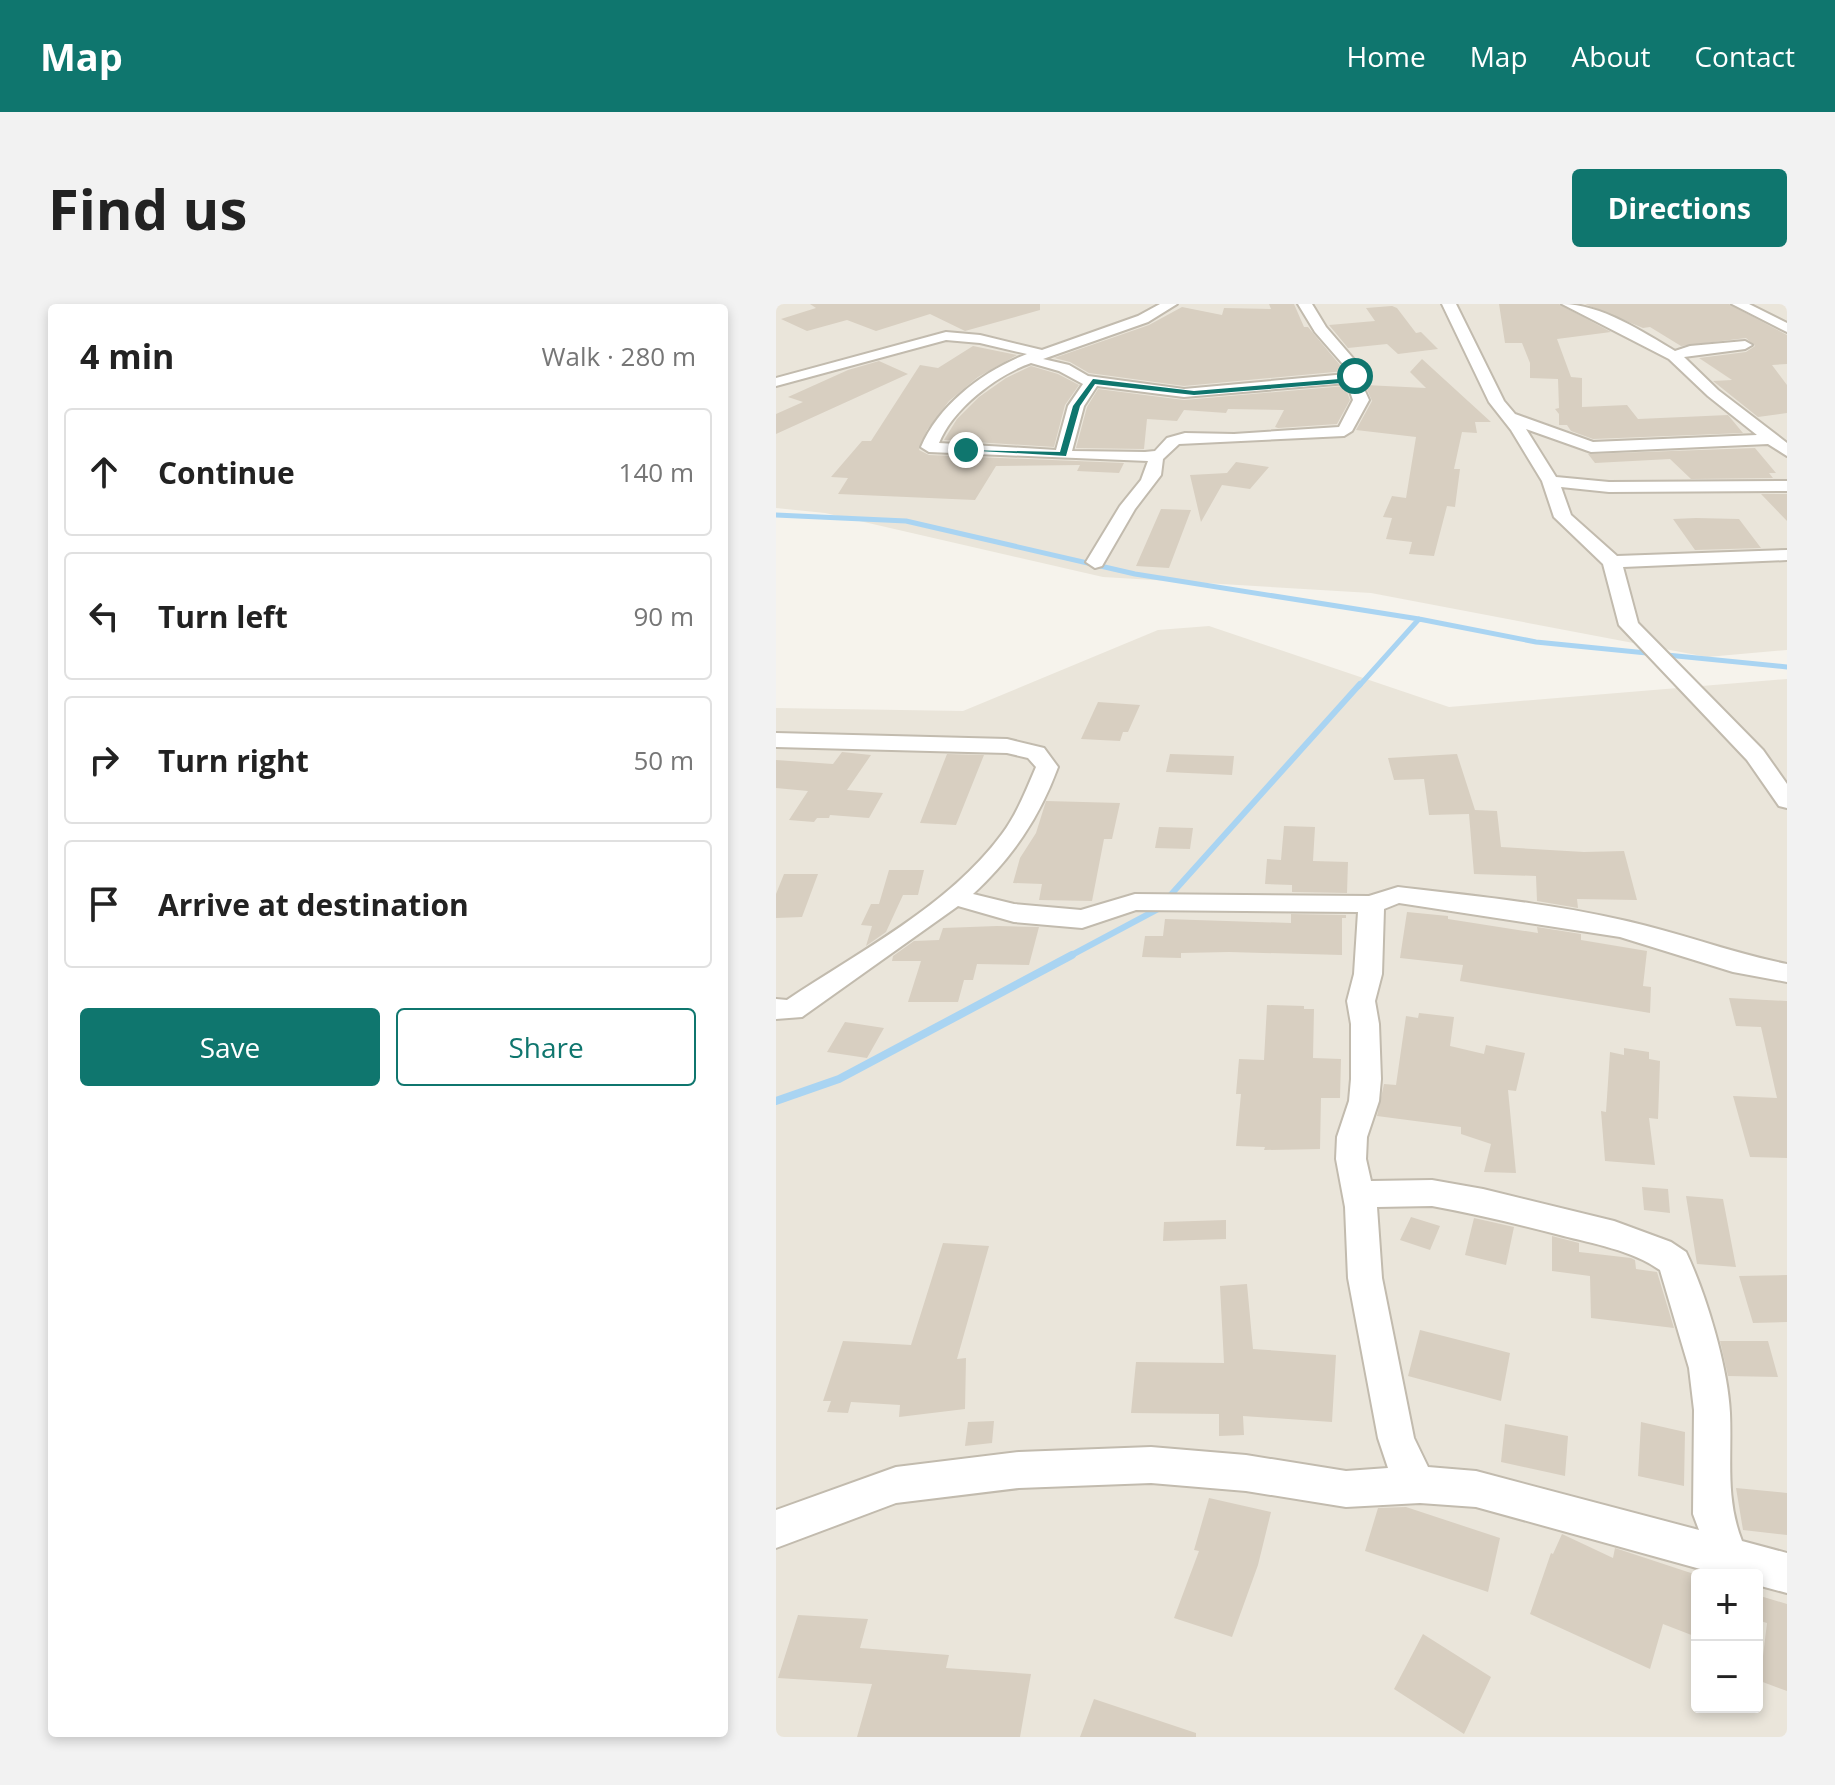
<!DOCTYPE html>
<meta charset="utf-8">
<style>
:root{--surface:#fff;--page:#f2f2f2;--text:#222;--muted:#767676;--line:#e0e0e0;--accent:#0f766e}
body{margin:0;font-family:"Open Sans",sans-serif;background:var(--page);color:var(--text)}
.controls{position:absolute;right:24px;bottom:24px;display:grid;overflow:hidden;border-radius:8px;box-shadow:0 4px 12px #0003}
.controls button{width:72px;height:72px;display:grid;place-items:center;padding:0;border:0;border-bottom:2px solid var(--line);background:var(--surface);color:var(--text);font:40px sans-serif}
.stop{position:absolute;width:24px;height:24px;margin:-18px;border:6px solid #0f766e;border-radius:50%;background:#fff}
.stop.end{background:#0f766e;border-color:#fff;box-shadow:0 2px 8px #0008}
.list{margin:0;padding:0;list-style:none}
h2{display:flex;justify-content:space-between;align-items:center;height:104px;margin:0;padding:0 32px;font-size:34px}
h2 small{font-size:26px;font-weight:400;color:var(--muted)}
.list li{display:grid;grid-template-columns:52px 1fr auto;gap:24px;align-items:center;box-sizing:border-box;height:128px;margin:0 16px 16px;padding:0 16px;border:2px solid var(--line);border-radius:8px}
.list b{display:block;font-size:30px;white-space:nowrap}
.list em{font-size:26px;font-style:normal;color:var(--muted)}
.actions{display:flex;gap:16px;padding:24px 32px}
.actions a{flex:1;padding:18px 0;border:2px solid var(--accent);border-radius:8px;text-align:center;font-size:28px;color:var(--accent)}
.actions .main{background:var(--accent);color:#fff}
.icon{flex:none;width:44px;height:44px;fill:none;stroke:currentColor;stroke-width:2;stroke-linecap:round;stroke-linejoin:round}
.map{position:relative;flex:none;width:1011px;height:1433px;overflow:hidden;border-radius:8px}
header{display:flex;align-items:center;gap:48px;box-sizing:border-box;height:112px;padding:0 40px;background:var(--accent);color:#fff}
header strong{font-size:38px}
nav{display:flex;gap:44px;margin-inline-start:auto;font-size:28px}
.intro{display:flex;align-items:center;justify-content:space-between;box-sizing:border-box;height:192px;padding:0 48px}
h1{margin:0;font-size:56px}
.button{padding:20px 36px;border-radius:8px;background:var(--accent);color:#fff;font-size:28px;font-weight:700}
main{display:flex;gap:48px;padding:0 48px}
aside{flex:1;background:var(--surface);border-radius:8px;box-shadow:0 4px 12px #0003}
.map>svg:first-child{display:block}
.residential{fill:#eae5da;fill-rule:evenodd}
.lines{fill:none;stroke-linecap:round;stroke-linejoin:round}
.stream-far2{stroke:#a9d4f2;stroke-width:5}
.stream-far1{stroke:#a9d4f2;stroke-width:6}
.stream{stroke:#a9d4f2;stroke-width:8}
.building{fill:#d8cfc1}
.minor-casing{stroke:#c2bbae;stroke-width:4}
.minor{fill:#fff;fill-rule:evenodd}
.route{fill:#0f766e}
</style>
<header>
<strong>Map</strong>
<nav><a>Home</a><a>Map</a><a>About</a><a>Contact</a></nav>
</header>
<div class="intro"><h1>Find us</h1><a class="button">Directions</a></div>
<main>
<aside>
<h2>4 min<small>Walk · 280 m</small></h2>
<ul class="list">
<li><svg class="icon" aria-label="ahead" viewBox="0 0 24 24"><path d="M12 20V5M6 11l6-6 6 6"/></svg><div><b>Continue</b></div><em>140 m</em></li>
<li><svg class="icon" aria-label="left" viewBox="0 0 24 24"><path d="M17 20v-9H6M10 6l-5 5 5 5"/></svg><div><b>Turn left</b></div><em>90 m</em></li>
<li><svg class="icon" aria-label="right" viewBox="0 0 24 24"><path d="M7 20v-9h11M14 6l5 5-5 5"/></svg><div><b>Turn right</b></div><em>50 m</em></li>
<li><svg class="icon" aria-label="arrive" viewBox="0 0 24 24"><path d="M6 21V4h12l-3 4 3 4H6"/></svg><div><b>Arrive at destination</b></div></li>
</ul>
<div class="actions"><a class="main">Save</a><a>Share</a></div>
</aside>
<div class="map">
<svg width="1011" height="1433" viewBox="0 0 1011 1433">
<rect width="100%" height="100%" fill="#f6f3ec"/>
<path class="residential" d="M0,0H1011V346L931,353L595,289L327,273L49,209L0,204Z
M433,322L673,403L1011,375V1433H0V404L187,407L382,326ZM921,1271H981V1403H921Z"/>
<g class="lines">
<path class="stream-far2" d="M0,211L130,217L359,270L643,315L760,338L1011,363
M583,382L643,315"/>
<path class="stream-far1" d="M292,653L382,605L584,380"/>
<path class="stream" d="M0,797L63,775L296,651"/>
</g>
<path class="building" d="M34,0H264V6L189,27L154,10L100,27L71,16L31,27L5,15L40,4Z
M493,0H518L528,23H532L569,67L408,82L313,69L294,58L278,54L373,21L406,3L446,11L448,4L495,5Z
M723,0H783L835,28L781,35L795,73L806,74V103L851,101L862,115L952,111L967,129L817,135L795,127L791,121H783V110L779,105L783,104L782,75L754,74V59L746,39H729Z
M809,0H953L1011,31V60L996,61L1011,81V109L982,113L937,77L956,76L923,54L970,48L979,42L970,34L905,42L874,23L867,24Z
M616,2L621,4L640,29L645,28L662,45L622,50L611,40L572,44L553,21L599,17L590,4Z
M197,42L241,51L202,73L173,97L151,126L143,146L153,151L348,159L343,169L301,167L304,161L220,162L199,196L62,190L72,174L55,173L86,137H95L144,61L162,64Z
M646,55L715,118H699L701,129L686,128L678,165H684L679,203L671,202L658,252L633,250L636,238L610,235L616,214L607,213L616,192L630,194L640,133L580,126L596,97L589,81L650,84L634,68Z
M103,57L132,70L0,130V110L27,98L12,93L72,66Z
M255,62L282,70L303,81L289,101L278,143L168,136L181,115L203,93L230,74Z
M569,82L574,96L561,120L502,124L499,123L508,106L452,105L450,109L408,106L401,117L371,115L368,145L300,144L311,103L322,85L408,96Z
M979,144L1000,169H993L997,174L915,175L894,155L819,159L812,150Z
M460,158L493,163L474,185L446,181L425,218L414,171L451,169Z
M985,190H1011V217Z
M385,205L415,206L393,264L360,262Z
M920,214L963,215L985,244L919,246L897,215Z
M322,398L364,401L352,428H347L344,437L305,435Z
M66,448L95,451L71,486L107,489L93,514L54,511L53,514H41L38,518L13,516L32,487L0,484V456L57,460Z
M171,450L208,451L180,521L144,519Z
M394,450L458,452L456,471L390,468Z
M681,450L699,506L721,507L725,543L808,548L848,547L861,596L801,595L802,604L761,597L760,572L698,570L693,510L653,511L648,475L618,476L612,454Z
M270,497L344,499L336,535H328L316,597L263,596L266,580L237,579L244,554L260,529Z
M508,522L539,523L537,557L572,558L571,589L516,588V581L489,580L491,555L505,556Z
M383,523L417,524L414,545L379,544Z
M113,566H148L142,591H127L110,628L90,642L96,622L85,621L95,600H103Z
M8,570H42L26,613L0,614V590Z
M631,608L672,612V615L762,629L761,623L805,630V636L871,647L867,682L875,683L874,709L684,677L687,661L624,654Z
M515,610L570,611V614H566V651L453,648L405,649V654L366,653L369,632H387L389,615L515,619Z
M221,622L263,623L253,661L201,660L197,676H188L182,698H132L145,657H116L117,652L138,637L163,636L167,624Z
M953,694L1011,697V854L974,853L957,792L1001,794L985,723L960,722Z
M491,701L528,702V705H538L537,754L565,755L564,794H545L544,845L488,846L489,843L460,842L465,790H460L463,755L488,756Z
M643,709L678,713L674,742L708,750L710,741L749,749L740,787L732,786L740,869L708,868L715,840L685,830V823L601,812L608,780L620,781L630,712L642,714Z
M69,718L108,724L91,754L51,748Z
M848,744L873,748V755L884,757L882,815L873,814L879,861L829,857L825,807L830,808L834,748L848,751Z
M866,883L892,885L894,909L868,906Z
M910,892L947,895L960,963L921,960Z
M635,913L664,922L654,946L624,936Z
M698,914L738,923L730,961L689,951Z
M450,916V935L387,937L388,918Z
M776,932L803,939V948L855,954L859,956L860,965L881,968L898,1024L815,1014L814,972L776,967Z
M167,939L213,942L181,1055L190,1054L189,1105L123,1113L124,1101L75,1098L72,1109L51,1108L55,1097H47L67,1037L135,1041Z
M1011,971V1018L977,1019L963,972Z
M471,980L477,1045L560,1051L556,1118L467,1112L468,1131L443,1132V1110L355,1109L360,1058L448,1059L444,982Z
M644,1026L734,1049L725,1097L632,1072Z
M944,1037H992L1002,1073L952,1072Z
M218,1117L216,1139L189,1142L192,1118Z
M865,1118L909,1128L908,1182L862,1172Z
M729,1120L792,1132L789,1172L725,1158Z
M960,1184L1011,1189V1231L967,1226Z
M433,1194L495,1208L482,1261L456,1333L398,1314L423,1247L418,1246Z
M630,1203L724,1234L712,1288L589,1247L602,1204Z
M786,1230L837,1254L839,1244L921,1271L918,1332L887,1320L874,1365L754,1310L775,1249L777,1250Z
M981,1291L1011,1300V1387L984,1377L991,1319L981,1316Z
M22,1311L92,1315L84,1344L173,1351L170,1364L255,1370L244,1433H81L96,1380L2,1374Z
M647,1330L715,1373L688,1430L618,1385Z
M318,1395L420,1429V1433H304Z"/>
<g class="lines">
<g class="minor-casing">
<path id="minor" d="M384,0H401L372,18L267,55L293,61L312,72L408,85L571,70L573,67L539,28L522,0H536L550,23L588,67L583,74L593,96L576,127L568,132L403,140L387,155L385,171L359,205L326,262L319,264L310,258L344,202L365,176L372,157L153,148L145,143C163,100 209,66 251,50L204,39L170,36L0,82V74L170,28L204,31L266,46L362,12ZM255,59L283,67L307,80L292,102L280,146L163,139C177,104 221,71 255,59ZM571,79L577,96L563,123L458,130L409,129L391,134L379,147L369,148L296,147L308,102L321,82L408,93Z
M666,0H680L728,97L739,110L817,138L981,131L932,92L893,55L786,0C825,0 867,28 899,47L914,42L969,37L976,41L969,45L908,53L942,86L1011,139V152L992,140L815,148L750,125L780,173L833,178L1011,177V187L833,188L785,183L795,211L841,252L1011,246V256L847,263L862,319L987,446L1011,480V504L1003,502L971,456L843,321L827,260L778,213L766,177L735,126L713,98Z
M956,0H973L1011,19V28Z
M0,429L231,435L268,444L282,463C263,514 237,553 197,590L238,600L305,606L359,590L593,592L622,583C696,592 773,599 846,616C902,628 955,649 1011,660V678L957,668L844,633L623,599L608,605L606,670L599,697L603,720L605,775L603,797L591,833L590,855L595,877L656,876L707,885L838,917L895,938L910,948C930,990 952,1063 954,1109C956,1154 949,1194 966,1237L1011,1249V1289L981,1281V1271H946L700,1203L644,1199L570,1203L470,1187L375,1179L243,1184L120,1199L0,1244V1206L120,1163L243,1148L375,1143L470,1151L570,1167L612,1164L602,1134L572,974L569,903L560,855L561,833L573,797L575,775V720L571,697L578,670L582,608L360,606L306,624L238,618L182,602L26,713L0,715V695L11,696C84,647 173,602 226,530C241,510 250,486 260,463L252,454L231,449L0,443ZM656,902C699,910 742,920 784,931C818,940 855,946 884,966L913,1064L918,1106L917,1210L923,1226L700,1167L652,1163L638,1134L606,974L601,903Z"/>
</g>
<use href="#minor" class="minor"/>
</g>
<path class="route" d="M579,70L581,74L565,79L418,91L319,80L304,102L290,152L186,146L284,148L297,102L317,75L418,87L564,75Z"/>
</svg>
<div class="controls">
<button>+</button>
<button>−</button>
</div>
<div class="stop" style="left:579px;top:72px"></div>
<div class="stop end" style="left:190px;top:146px"></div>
</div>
</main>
